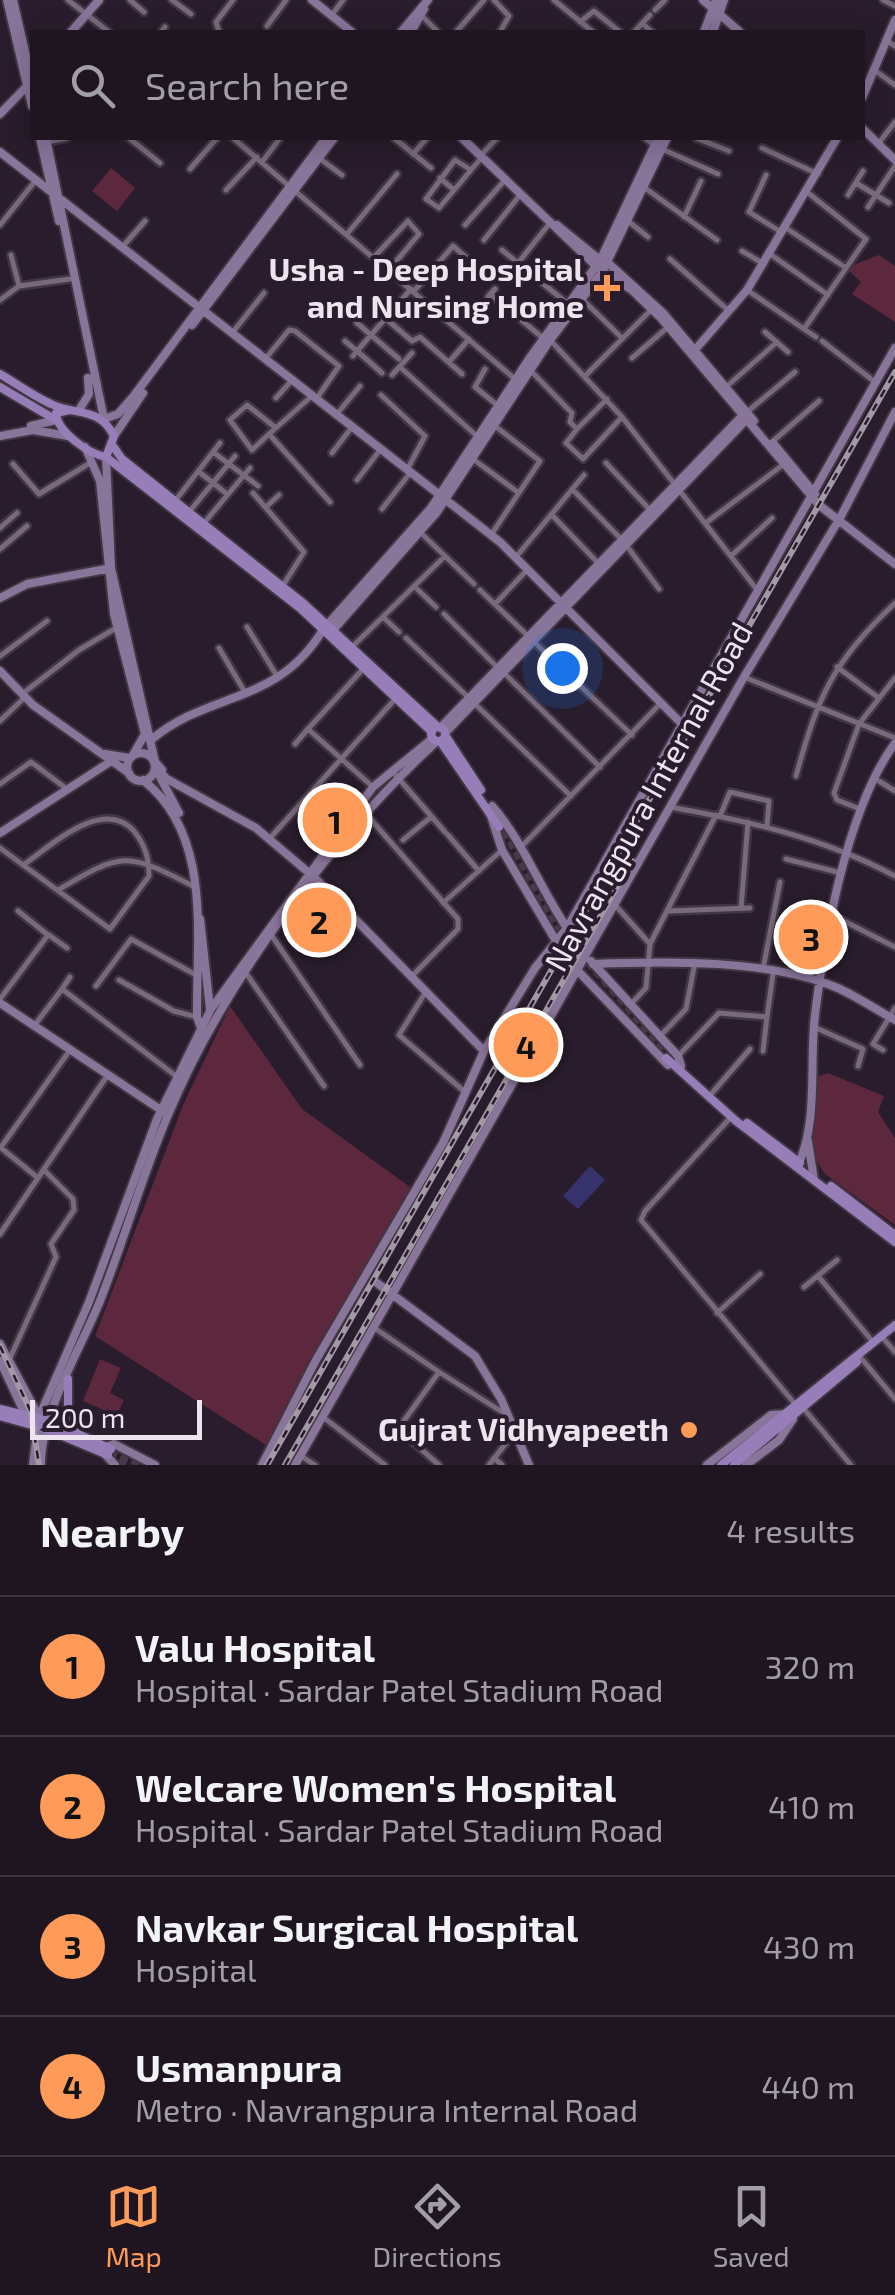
<!DOCTYPE html>
<meta charset="utf-8">
<style>
:root{--surface:#1f1521;--page:#2c222e;--text:#f1f3f6;--muted:#a19fa5;--line:#3c343f;--accent:#fe9b58}
body{margin:0;font-family:"Exo 2",sans-serif;background:var(--page);color:var(--text)}
.scale{position:absolute;left:30px;bottom:25px;width:172px;box-sizing:border-box;padding-left:10px;border:5px solid #ede4ef;border-top:0;font-size:28px;line-height:35px;white-space:nowrap;color:#ede4ef;-webkit-text-stroke:8px #291c2c;paint-order:stroke}
.you{position:absolute;left:562px;top:668px;width:35px;height:35px;margin:-25px;border:8px solid #fff;border-radius:50%;background:#1a73e8;box-shadow:0 0 0 15px #1a73e833}
.badge{display:grid;place-items:center;width:65px;height:65px;border-radius:50%;background:var(--accent);color:#111;font-size:32px;font-weight:700}
.pin{position:absolute;translate:-50% -50%;border:5px solid #fff;box-shadow:0 2px 10px #0006}
.list{margin:0;padding:0;list-style:none}
h2{display:flex;justify-content:space-between;align-items:center;height:130px;margin:0;padding:0 40px;font-size:42px}
h2 small{font-size:32px;font-weight:400;color:var(--muted)}
.list li{display:grid;grid-template-columns:65px 1fr auto;gap:30px;align-items:center;box-sizing:border-box;height:140px;padding:0 40px;border-top:2px solid var(--line)}
.list b{display:block;font-size:38px;white-space:nowrap}
.list p{margin:0;font-size:32px;white-space:nowrap;color:var(--muted)}
.list em{font-size:32px;font-style:normal;color:var(--muted)}
.icon{flex:none;width:55px;height:55px;fill:none;stroke:currentColor;stroke-width:2;stroke-linecap:round;stroke-linejoin:round}
.map{position:relative;flex:none;width:895px;height:1465px;overflow:hidden}
.search{position:absolute;background:var(--surface);box-shadow:0 5px 25px #0003;left:30px;right:30px;top:30px;height:110px;display:flex;align-items:center;gap:25px;box-sizing:border-box;padding:0 35px;border-radius:0px;color:var(--muted);font-size:38px}
.sheet{height:690px;background:var(--surface)}
nav{display:flex;justify-content:space-around;align-items:center;box-sizing:border-box;height:140px;border-top:2px solid var(--line);background:var(--surface);font-size:28px;color:var(--muted)}
nav a{display:grid;justify-items:center;gap:5px}
nav .on{color:var(--accent)}
.map>svg:first-child{display:block}
.green{fill:#5d273d}
.water{fill:#36336c}
.lines{fill:none;stroke-linecap:round;stroke-linejoin:round}
.primary-tunnel{stroke:#463a49;stroke-width:8;stroke-dasharray:8 4;stroke-linecap:butt}
.street-casing{stroke:#413744;stroke-width:10}
.secondary-casing{stroke:#413744;stroke-width:12}
.primary-casing{stroke:#413744;stroke-width:12}
.street{stroke:#79697c;stroke-width:5}
.secondary{stroke:#89749a;stroke-width:8}
.primary{stroke:#987eb8;stroke-width:8}
.rail-casing{stroke:#a398a5;stroke-width:6}
.rail{stroke:#291c2c;stroke-width:2.5;stroke-dasharray:8;stroke-linecap:butt}
.poi-dot{fill:#fe9b58;stroke:#291c2c;stroke-width:4}
.labels{text-anchor:middle;stroke-width:8;stroke-linejoin:round;paint-order:stroke}
.poi-label{font-size:32px;font-weight:bold;fill:#ede4ef;stroke:#291c2c;text-anchor:end}
.street-label{font-size:32px;fill:#ede4ef;stroke:#291c2c}
</style>
<div class="map">
<svg width="895" height="1465" viewBox="0 0 895 1465">
<rect width="100%" height="100%" fill="#291c2c"/>
<path class="green" d="M111,168L135,188L117,211L92,191Z
M879,255L895,266V322L852,294L861,282L846,268Z
M230,1006L302,1109L413,1189L266,1445L95,1336L183,1105Z
M828,1073L884,1096L878,1112L895,1138V1225L825,1174C804,1147 811,1110 813,1078Z
M100,1359L121,1368L110,1393L124,1400L117,1416L83,1401Z"/>
<path class="water" d="M590,1166L605,1180L578,1209L563,1196Z"/>
<g class="lines">
<path class="primary-tunnel" d="M499,820L556,926L669,1054
M111,1449L142,1465
M108,1455L128,1465"/>
<g class="street-casing">
<path id="street" d="M68,0L109,32
M130,0L144,12
M172,0L191,14
M494,0L509,16L500,32
M554,0L593,32
M883,0L895,6
M655,10L665,0
M419,13L438,32
M331,16L343,0
M580,22L594,11L620,32
M643,24L652,32
M267,26L286,0
M161,32L165,27
M219,32L216,22L233,0
M456,32L484,0
M634,32L650,15
M885,40L895,46
M873,69L895,85
M129,138L160,163
M233,138L515,379
M394,138L431,168
M645,138L655,146
M696,138L729,151
M47,142L67,138
M878,144L895,122
M762,148L818,174
M662,149L718,174
M484,152L497,138
M413,154L427,138
M319,158L342,175
M262,162L280,138
M190,169L217,138
M471,170L455,160L426,199L439,208L482,157
M766,175L749,212L781,232
M440,178L454,190
M856,183L889,203
M645,188L717,240
M226,190L257,157
M848,195L863,171
M868,207L895,166
M684,217L701,181
M628,221L648,237
M549,224L518,263L568,304
M0,225L36,180
M465,225L505,180
M786,228L846,268
M347,234L397,174
M484,240L520,195
M124,245L145,221
M502,250L518,263
M742,251L764,264
M770,254L828,295
M11,255L19,286
M374,257L408,221L419,234L389,270
M670,259L729,311
M747,290L804,329L866,239L807,192
M414,291L453,246L475,265
M490,294L543,338
M488,297L495,289
M581,298L622,338
M0,300L19,286L70,279
M385,318L412,341L420,337L462,374
M357,323L399,359
M804,329L816,337
M233,332L264,293
M765,332L788,352
M550,340L622,417L758,591
M345,341L357,351L353,356
M822,341L875,382
M266,358L289,330L295,331L339,366L317,398
M632,358L668,327
M449,362L469,339
M400,367L479,438
M485,369L475,387L497,405
M530,370L572,413L570,422L577,429L607,399
M382,373L357,351L411,289
M392,375L412,353
M585,376L652,309
M726,387L777,342
M313,395L269,434L330,502
M381,395L425,436L407,470
M276,398L293,379
M747,412L795,372
M336,415L360,386
M577,429L566,443L583,459L622,417
M269,434L252,450L230,420L247,405L276,428
M772,442L819,401
M213,452L220,443
M332,453L352,427
M473,459L519,493
M606,463L651,511
M13,464L39,494L90,463
M198,471L227,494
M357,480L380,450
M572,489L622,540
M253,493L304,552L282,587
M175,501L213,452L258,486
M266,507L279,495
M382,509L410,473
M189,512L235,456
M552,515L598,563
M707,522L784,464
M204,523L250,468
M0,528L17,513
M420,532L474,584
M491,535L540,461L495,426
M626,545L659,589
M0,549L27,526
M732,555L772,518
M516,557L584,475
M414,586L436,607
M480,590L528,636
M495,604L527,570
M444,614L498,668
M383,617L399,632
M247,627L277,676
M406,638L469,698
M533,641L632,735
M353,646L445,556
M219,648L246,694
M0,656L47,621
M837,667L879,698
M364,668L308,729L373,787
M503,672L600,767
M744,677L895,738
M26,691L79,650L116,628
M474,703L571,796
M0,721L25,697
M295,744L308,729
M393,772L445,832
M796,776C818,696 833,661 895,603
M874,778L895,791
M0,784L31,762L67,789
M359,806L458,919V929L412,976
M670,807C749,821 824,838 895,876
M860,809L837,800L834,793L859,724L895,678
M720,816L730,792L769,801L767,826
M448,835L479,871
M270,838L396,698
M403,840L431,817
M522,846L659,705
M0,848L110,929L149,876C149,858 145,845 134,831C103,796 51,846 23,865
M786,859L841,873
M58,890C123,851 127,852 195,887
M443,903L502,850
M616,906L650,944
M741,908L748,822
M668,911L750,908
M834,916L895,947
M49,935L67,948
M272,936L360,1065
M763,969L780,882
M246,973L324,1086
M119,980L174,1011L197,1017
M96,986L131,939L196,975
M62,989L70,977
M425,993L399,1035L465,1092
M0,999L48,935L18,911
M630,1005L646,988L650,944L716,815
M34,1026L62,989L176,1076
M814,1027L863,1049L858,1066
M661,1035L686,1009L695,962
M883,1050L873,1044L895,1008
M763,1051L767,1017
M678,1056L719,1013L767,1017L773,974
M712,1093L750,1049
M731,1117L645,1211L641,1220L795,1404
M0,1147L38,1178
M1,1147L70,1050
M0,1234L107,1076
M818,1276L873,1342
M804,1287L837,1260
M717,1313L760,1274
M376,1329L439,1372L398,1429L439,1465
M884,1339L895,1352
M10,1358L56,1257L51,1244L74,1210L73,1199L44,1170
M861,1358L895,1399
M439,1372L507,1415
M804,1409L851,1465
M323,1417L385,1465
M301,1456L315,1465
M494,1458L502,1465
M489,1465L514,1433"/>
</g>
<g class="secondary-casing">
<path id="secondary" d="M7,0L32,106
M13,0L32,82
M312,0L352,32
M703,0L740,32
M71,32L99,0
M401,32L428,0
M411,32L424,9
M704,32L716,0
M713,32L724,0
M862,98L895,20
M0,114L28,85
M862,128L895,160
M40,138L59,221
M46,138L104,419L118,414L133,397L326,138
M667,138L607,262L664,314L754,421
M0,152L500,542L683,725
M557,225L606,265
M597,267L658,138
M192,325L334,138
M694,351L747,290L837,138
M79,410L89,394L88,378
M31,426L56,420
M0,436L33,430L68,436
M114,436L143,393
M773,443L815,494
M85,447L100,481L114,614L145,734L133,755
M106,457L111,568L155,762L162,770
M0,598L27,584L111,568
M328,624L431,508L531,356L596,266L462,138
M333,630L437,512L550,340L603,271L633,291L660,317L819,505L895,564
M0,671L33,705L129,773
M440,728L743,415
M445,733L747,419
M151,740C210,690 278,706 324,628
M127 767a14 14 0 1 1 28 0a14 14 0 1 1-28 0Z
M105,754L129,758
M156,768L167,779L256,828L315,878L484,1051
M160,777L179,813
M143,780C213,835 196,937 197,1017L201,1028
M492,806C521,838 541,890 567,928
M490,813L502,850L556,941
M0,833L113,760
M200,919L210,1009
M591,961L678,1056L681,1066
M593,964C665,961 773,959 840,989C859,998 877,1010 895,1020
M579,972L668,1065
M0,1003L164,1112
M808,1141L814,1180
M797,1167C819,1124 809,1062 815,1015C825,934 847,809 895,743
M377,1283L475,1356L501,1399L529,1465
M0,1344L39,1417
M0,1361L26,1416
M106,1447L114,1444L155,1465
M104,1453L115,1465
M33,1465L39,1417L89,1302L157,1119L211,1009L373,787L433,738
M41,1465C40,1415 81,1348 100,1301C124,1240 142,1176 168,1115C223,983 332,838 437,741
M262,1465L316,1360L443,1143L484,1051L535,968L567,928L895,348
M295,1465L744,677L840,518L895,412
M707,1465L771,1415L786,1414
M746,1465L779,1440L793,1419"/>
</g>
<g class="primary-casing">
<path id="primary" d="M0,374C17,384 33,396 51,404C76,416 99,406 114,436L106,457C89,454 57,432 56,413L70,410
M0,387L56,420
M113,446L122,459L303,603L438,727
M106,457L300,608L432,732
M431 734a7 7 0 1 1 14 0a7 7 0 1 1-14 0Z
M445,735L481,790
M440,741L499,827
M666,1058L736,1121L895,1242
M747,1123L800,1163
M831,1186L895,1235
M68,1379V1418L81,1435
M0,1409L49,1421L111,1449
M0,1416L46,1429L108,1455
M721,1465L895,1325
M734,1465L857,1362"/>
</g>
<use href="#street" class="street"/>
<use href="#secondary" class="secondary"/>
<use href="#primary" class="primary"/>
<g class="rail-casing">
<path id="rail" d="M0,1346L31,1412L39,1465
M267,1465L895,372
M285,1465L632,861"/>
</g>
<use href="#rail" class="rail"/>
</g>
<g class="poi-dot">
<path d="M602 273h10v10h10v10h-10v10h-10v-10h-10v-10h10z"/>
<circle cx="689" cy="1430" r="10"/>
</g>
<g class="labels">
<g class="poi-label">
<text x="584" y="281">Usha - Deep Hospital<tspan x="584" dy="37">and Nursing Home</tspan></text>
<text x="669" y="1441">Gujrat Vidhyapeeth</text>
</g>
<g class="street-label">
<text transform="translate(649 797) rotate(-61)" y="11">Navrangpura Internal Road</text>
</g>
</g>
</svg>
<div class="scale">200 m</div>
<div class="you"></div>
<div class="pin badge" style="left:335px;top:820px">1</div>
<div class="pin badge" style="left:319px;top:920px">2</div>
<div class="pin badge" style="left:811px;top:937px">3</div>
<div class="pin badge" style="left:526px;top:1045px">4</div>
<div class="search"><svg class="icon" aria-label="search" viewBox="0 0 24 24"><circle cx="10" cy="10" r="6"/><path d="M15 15l6 6"/></svg>Search here</div>
</div>
<section class="sheet">
<h2>Nearby<small>4 results</small></h2>
<ul class="list">
<li><span class="badge">1</span><div><b>Valu Hospital</b><p>Hospital · Sardar Patel Stadium Road</p></div><em>320 m</em></li>
<li><span class="badge">2</span><div><b>Welcare Women's Hospital</b><p>Hospital · Sardar Patel Stadium Road</p></div><em>410 m</em></li>
<li><span class="badge">3</span><div><b>Navkar Surgical Hospital</b><p>Hospital</p></div><em>430 m</em></li>
<li><span class="badge">4</span><div><b>Usmanpura</b><p>Metro · Navrangpura Internal Road</p></div><em>440 m</em></li>
</ul>
</section>
<nav>
<a class="on"><svg class="icon" aria-label="map" viewBox="0 0 24 24"><path d="M3 6l6-2 6 2 6-2v14l-6 2-6-2-6 2zM9 4v14M15 6v14"/></svg>Map</a>
<a><svg class="icon" aria-label="directions" viewBox="0 0 24 24"><path d="M12 3l9 9-9 9-9-9zM9 14v-3h6M13 9l2 2-2 2"/></svg>Directions</a>
<a><svg class="icon" aria-label="saved" viewBox="0 0 24 24"><path d="M7 4h10v16l-5-4-5 4z"/></svg>Saved</a>
</nav>
